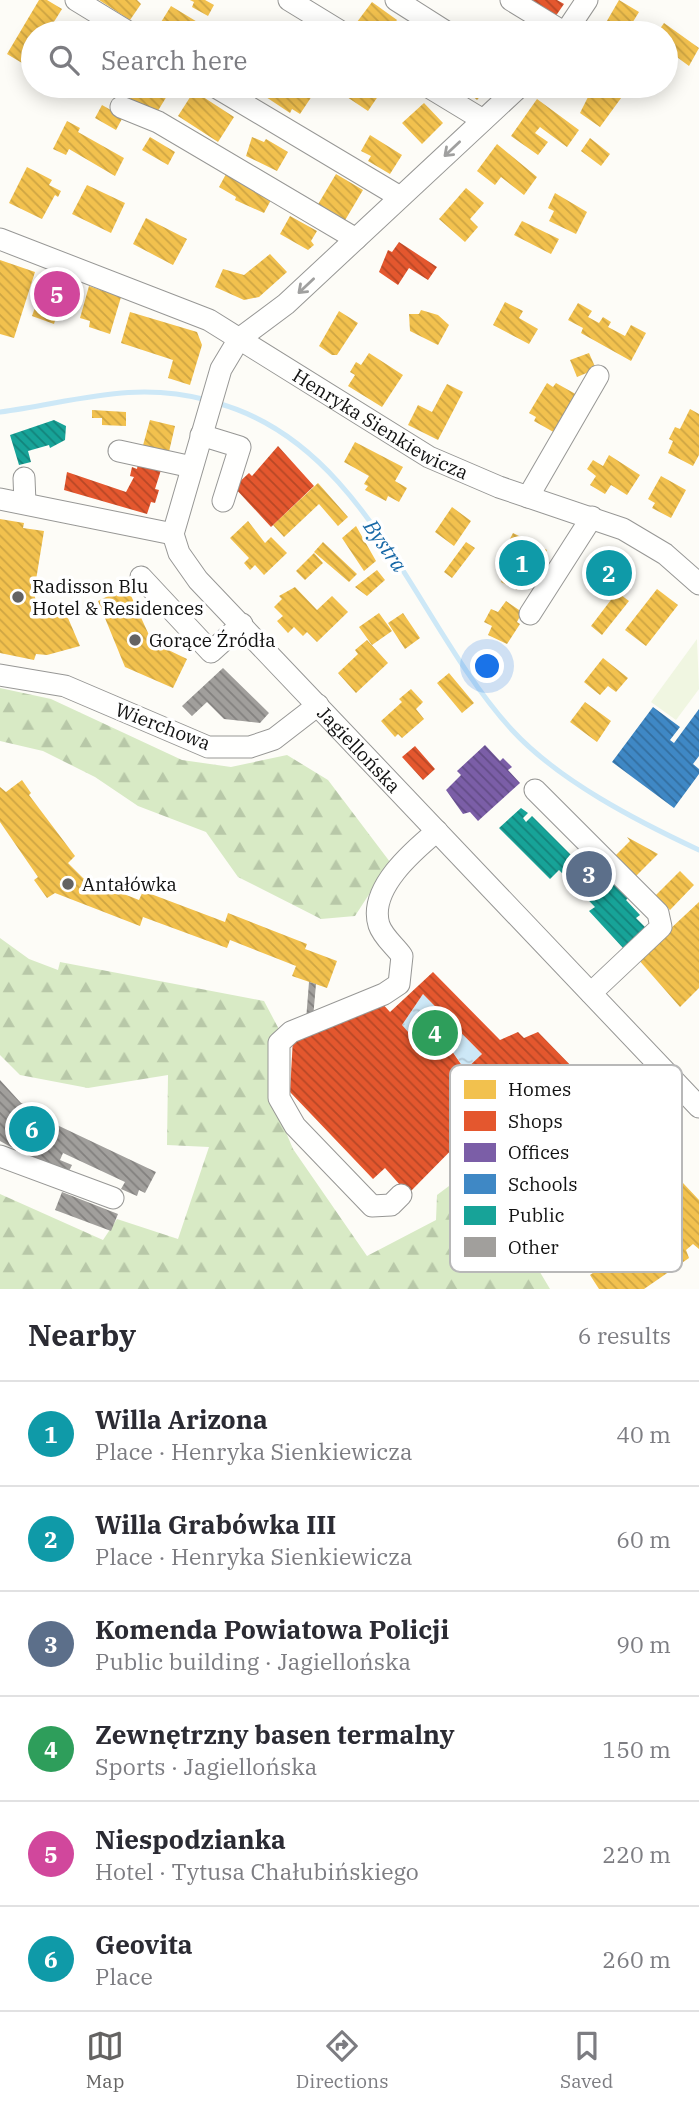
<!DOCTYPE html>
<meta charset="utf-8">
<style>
:root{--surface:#fff;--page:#f2f2f3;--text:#2b2b33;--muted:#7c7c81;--line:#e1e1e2;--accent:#646362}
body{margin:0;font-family:"IBM Plex Serif",serif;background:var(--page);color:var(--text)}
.you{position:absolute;left:488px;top:667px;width:24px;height:24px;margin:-18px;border:5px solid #fff;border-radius:50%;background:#1a73e8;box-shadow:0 0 0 10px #1a73e833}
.badge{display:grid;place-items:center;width:46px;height:46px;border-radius:50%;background:var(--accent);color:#fff;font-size:23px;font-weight:700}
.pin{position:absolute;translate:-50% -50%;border:4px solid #fff;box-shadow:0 2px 7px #0006}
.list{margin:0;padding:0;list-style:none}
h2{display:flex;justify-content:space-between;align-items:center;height:91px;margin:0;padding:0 28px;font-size:30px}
h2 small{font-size:23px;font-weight:400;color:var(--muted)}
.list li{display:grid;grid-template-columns:46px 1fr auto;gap:21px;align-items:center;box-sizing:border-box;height:105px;padding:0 28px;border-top:2px solid var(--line)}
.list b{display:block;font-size:26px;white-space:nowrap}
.list p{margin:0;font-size:23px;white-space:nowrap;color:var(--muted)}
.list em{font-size:23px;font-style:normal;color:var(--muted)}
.icon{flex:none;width:38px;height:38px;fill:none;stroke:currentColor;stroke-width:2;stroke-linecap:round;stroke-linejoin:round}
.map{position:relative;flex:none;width:699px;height:1289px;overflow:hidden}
.search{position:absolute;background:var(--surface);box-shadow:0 4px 18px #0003;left:21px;right:21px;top:21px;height:77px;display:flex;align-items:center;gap:18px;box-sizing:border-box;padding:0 24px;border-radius:38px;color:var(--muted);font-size:26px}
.sheet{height:721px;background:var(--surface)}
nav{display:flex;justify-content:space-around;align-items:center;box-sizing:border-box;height:98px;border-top:2px solid var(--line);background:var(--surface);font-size:19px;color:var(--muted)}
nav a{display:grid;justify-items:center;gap:4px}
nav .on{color:var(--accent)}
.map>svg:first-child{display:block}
.forest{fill:url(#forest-firs)}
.pitch{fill:#f0f6e1}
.water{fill:url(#water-ripples)}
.homes{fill:url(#homes-back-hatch)}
.shops{fill:url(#shops-back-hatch);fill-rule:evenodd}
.offices{fill:url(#offices-back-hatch)}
.schools{fill:url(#schools-back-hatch)}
.public{fill:url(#public-back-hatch)}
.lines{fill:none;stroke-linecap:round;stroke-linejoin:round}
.stream{stroke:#cde8f7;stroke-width:5}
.building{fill:url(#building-back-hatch)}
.minor-casing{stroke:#979795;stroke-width:23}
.minor{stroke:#fffffe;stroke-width:21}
.oneway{stroke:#a0a09f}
.poi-dot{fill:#646362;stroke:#fff;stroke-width:2.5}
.labels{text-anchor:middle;stroke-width:7;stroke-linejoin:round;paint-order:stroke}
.street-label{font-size:19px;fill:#111;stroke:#fff}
.poi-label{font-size:19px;fill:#111;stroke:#fff;text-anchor:start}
.water-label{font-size:21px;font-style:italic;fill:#1768a6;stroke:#fff}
.key{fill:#fff;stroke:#b8b8b8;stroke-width:2}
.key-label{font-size:19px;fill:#111}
</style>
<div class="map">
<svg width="699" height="1289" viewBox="0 0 699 1289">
<defs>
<pattern id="forest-firs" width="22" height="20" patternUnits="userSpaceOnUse" patternTransform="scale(1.75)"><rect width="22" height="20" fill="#d8eac5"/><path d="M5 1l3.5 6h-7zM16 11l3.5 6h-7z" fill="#b8c8a8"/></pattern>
<pattern id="water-ripples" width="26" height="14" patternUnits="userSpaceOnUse" patternTransform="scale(1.75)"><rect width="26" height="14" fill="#cde8f7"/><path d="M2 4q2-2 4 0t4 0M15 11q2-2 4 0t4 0" fill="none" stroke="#afc6d3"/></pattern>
<pattern id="homes-back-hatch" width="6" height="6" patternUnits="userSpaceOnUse" patternTransform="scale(1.75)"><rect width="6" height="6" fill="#f2c14e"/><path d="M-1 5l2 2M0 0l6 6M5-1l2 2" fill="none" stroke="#cea543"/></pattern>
<pattern id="shops-back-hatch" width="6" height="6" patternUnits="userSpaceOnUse" patternTransform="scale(1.75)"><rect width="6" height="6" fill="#e4572e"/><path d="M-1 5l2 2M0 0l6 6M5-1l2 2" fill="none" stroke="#b74726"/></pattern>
<pattern id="offices-back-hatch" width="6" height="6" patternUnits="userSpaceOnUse" patternTransform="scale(1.75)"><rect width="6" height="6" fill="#7b5ea7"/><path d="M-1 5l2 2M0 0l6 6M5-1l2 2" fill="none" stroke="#634c87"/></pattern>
<pattern id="schools-back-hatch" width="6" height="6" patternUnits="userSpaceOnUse" patternTransform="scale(1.75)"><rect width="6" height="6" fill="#3f88c5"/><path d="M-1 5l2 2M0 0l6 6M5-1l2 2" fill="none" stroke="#336e9f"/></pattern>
<pattern id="public-back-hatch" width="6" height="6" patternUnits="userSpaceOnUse" patternTransform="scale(1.75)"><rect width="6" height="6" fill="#17a398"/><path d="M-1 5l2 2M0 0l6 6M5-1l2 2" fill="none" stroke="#13837b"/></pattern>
<pattern id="building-back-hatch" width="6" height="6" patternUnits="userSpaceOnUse" patternTransform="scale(1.75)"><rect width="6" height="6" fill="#a19f9c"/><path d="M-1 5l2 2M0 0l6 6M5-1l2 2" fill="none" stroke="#82807e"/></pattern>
</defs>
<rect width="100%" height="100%" fill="#fdfcf7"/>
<path class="forest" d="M0,688L51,699L182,760L231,767L287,755L328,780L390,862L355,916L321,919L238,877L206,832L138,806L95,777L43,751L0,741Z
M0,938L29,959L58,970L60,962L264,1001L282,1035L280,1118L293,1149L367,1256L436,1220L437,1195L489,1156L506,1215L550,1289H0V1194L103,1240L117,1219L178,1239L209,1147L167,1145L168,1075L88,1088L20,1075L0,1055Z"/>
<path class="pitch" d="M697,639L699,689L676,720L651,702Z"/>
<path class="water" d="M423,994L482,1054L465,1070L448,1044L435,1042L423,1049L402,1025Z"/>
<path class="homes" d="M39,0H47L62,9L47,33H33V56L27,66L7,54Z
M99,0H137L141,4L130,20Z
M190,0H205L214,5L208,16L192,7L194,2Z
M619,0L639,12L626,33H600Z
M372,2L397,20L387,33H373L357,22Z
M171,6L199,23L195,30L200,33H167L158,27Z
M664,23L699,48L689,66L666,49V33H657Z
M132,86H173L156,114L126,96Z
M273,86H285L295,92L299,86H309L316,90L300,114L292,109L290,113L266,97Z
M355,86H385L368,111L347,97Z
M461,86H490L477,100Z
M600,86H612L624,94L600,127L580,113L592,89L596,92Z
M194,91L234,117L218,142L178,116Z
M537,99L579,130L567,147L540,127L535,133L548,142L538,155L511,136Z
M424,103L443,123L422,144L402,123Z
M102,105L123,117L116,130L95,118Z
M67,121L80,128L78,132L124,158L115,176L69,149L66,155L53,149Z
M370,135L402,155L390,174L368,161L371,156L361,151Z
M150,137L175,152L168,165L142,150Z
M252,137L264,142L266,139L288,152L277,171L246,156Z
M590,138L610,154L601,166L581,151Z
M497,144L537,177L524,195L501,177L495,185L477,171Z
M27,167L52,180L49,185L61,191L58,197L55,195L42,219L9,203Z
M226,174L271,200L264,213L235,200L236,197L219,187Z
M336,174L363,190L344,222L317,206Z
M87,185L125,203L111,233L72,214Z
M466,188L484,203L470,219L478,227L465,242L439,219Z
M555,193L587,212L576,234L549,221L554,211L548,208Z
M290,216L317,231L311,241L314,245L308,250L280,234Z
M146,218L187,239L173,265L133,244Z
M522,221L559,239L551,254L514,235Z
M270,254L287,272L259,297L244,300L215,287L223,269L244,275Z
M0,260L35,272L14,338L0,334Z
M48,271L78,282L69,310L59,307L54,324L32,316Z
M89,286L121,297L110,334L89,327L90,321L80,318Z
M505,302L523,311L519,318L538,329L529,344L493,325Z
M578,303L592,311L588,317L599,323L603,317L611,322L608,327L625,336L631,325L646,333L631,361L581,333L583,328L568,320Z
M421,310L438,315L449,325L438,345L410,331L409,314H419Z
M339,311L358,323L337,355H332L319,346Z
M130,312L197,332L202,345L190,385L168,378L173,360L121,343Z
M369,353L403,375L382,407L348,386L355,375L350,372L356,362L361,365Z
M589,353L596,369L577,377L570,360Z
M547,383L553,387L556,383L579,396L557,434L534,421L536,417L529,413Z
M447,384L463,392L438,440L408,425L418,405L432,412Z
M690,409L699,414V455L693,466L668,453L673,441L669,439L675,427L680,429Z
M92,410L126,412V426L102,425V418H92Z
M150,420L175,426L168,456L142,449Z
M355,442L403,467L395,481L407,488L399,502L388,496L386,501L365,490L368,486L364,484L369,476L344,462Z
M609,455L640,475L627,495L611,485L605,494L590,485L596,476L587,469L593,460L603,466Z
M661,476L686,490L671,518L652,508L655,503L648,499Z
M318,483L348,517L338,526L319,504L284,537L273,525Z
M452,507L471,521L454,546L435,532Z
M0,519L24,523L23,528L44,531L36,580L33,579L32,587L39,611L54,616L65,611L80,646L47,655L36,654L34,660L0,653Z
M248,521L265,543L271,537L287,553L264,575L255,565L250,570L244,563L249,558L230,538Z
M356,526L376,561L364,571L342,538Z
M513,533L547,550L533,578L524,573L517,590L501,582L509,566L499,560Z
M323,542L357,574L349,582L314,552Z
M466,542L475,548L452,578L444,572Z
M314,553L323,563L305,580L296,571Z
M607,553L629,568L611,593L589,577Z
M377,570L385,580L367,596L355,587Z
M127,587L149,635L158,645L187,659L173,688L125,667L98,601Z
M295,587L317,610L332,596L348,612L317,642L307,632L303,636L294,627L288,633L277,621L283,616L274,607L282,599L279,596Z
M657,589L678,605L646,646L625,630Z
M617,592L629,601L602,635L591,626Z
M506,601L522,612L517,622L520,624L507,644L488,635L492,626L484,622L491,609L498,612Z
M379,613L392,631L372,645L359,627Z
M403,613L420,638L405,649L388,623Z
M367,640L388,663L356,693L338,673L358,654L355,650Z
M603,658L628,678L616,692L608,686L600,695L584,682Z
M449,673L474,703L462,713L437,683Z
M411,689L423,702L416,709L424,719L402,738L398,734L395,737L381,721L402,702L399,699Z
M585,702L611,721L597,742L570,722Z
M22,780L31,793L29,795L75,856L68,863L83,878L139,900L143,891L225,922L228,913L307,944L305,949L337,961L327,988L292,976L296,966L230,940L227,948L143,917L140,926L55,893L47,898L34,880L38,877L0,822V787L6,792Z
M627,837L658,854L634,878L614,857L630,841Z
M680,871L694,885L670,910L655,896Z
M699,902V988L680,1007L638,959Z
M620,1116L699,1200V1249L693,1244L686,1250L689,1258L644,1289H599L590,1275L658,1228L583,1156Z"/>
<path class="shops" d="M525,0H557L564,4L553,20Z
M399,242L437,267L428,280L409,268L398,285L379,272L388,250L392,252Z
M278,446L314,486L271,527L234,487L249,473L252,476Z
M138,463L161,470L155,489L159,490L155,503L151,502L147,514L64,490L67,472L126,492L134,477L130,476L132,467L137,469Z
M415,746L435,769L423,780L402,757Z
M433,972L500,1040L518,1032L524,1038L538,1032L620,1116L583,1156L556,1133L514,1170L474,1127L408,1194L385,1168L373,1179L290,1092L293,1038L380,1001L390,1012ZM423,994L482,1054L465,1070L447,1044L435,1042L423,1049L402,1025Z"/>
<path class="offices" d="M485,745L500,761L503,758L512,767L508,770L520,783L478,821L470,812L463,814L446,790L461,775L457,771Z"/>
<path class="schools" d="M653,707L680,727L670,740L674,743L699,709V756L693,764L699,769V774L674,808L612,762Z"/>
<path class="public" d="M54,420L66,426L65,440L50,448L49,445L28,451L31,462L19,465L10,435Z
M521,808L528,813L523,818L526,822L532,816L572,856L584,844L633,893L626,900L640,915L636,918L645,927L623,948L589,911L595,907L559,870L550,879L499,828Z"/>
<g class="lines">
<path class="stream" d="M217,403C367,444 416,625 512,730C559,781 637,821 699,850
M0,412C74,402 133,380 207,400"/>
</g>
<path class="building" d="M223,668L269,713L260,723L224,719L207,702L192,716L182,706Z
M309,982L316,984L312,1030L305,1033Z
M0,1080L21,1103L40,1112L38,1116L156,1172L145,1193L139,1190L137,1196L121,1189L125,1182L63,1153L60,1160L72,1165L66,1177L0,1141Z
M62,1192L118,1214L111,1231L55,1210Z"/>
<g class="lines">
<g class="minor-casing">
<g id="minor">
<path d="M76,0L130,33"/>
<path d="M289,0L343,33"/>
<path d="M396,0L448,33"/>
<path d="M511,0L565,33"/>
<path d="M565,33L587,0"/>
<path d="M214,86L400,197"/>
<path d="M427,86L483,120"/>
<path id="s1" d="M520,86L286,304L239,339L221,369L173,534L179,553L198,580L699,1107"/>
<path d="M121,107L158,122L356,239"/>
<path id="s2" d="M0,239L209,320L429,457L499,487L623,529L665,554L699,584"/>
<path d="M201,435L240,447L223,501"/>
<path d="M119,451L192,467"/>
<path d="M24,478L25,503"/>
<path d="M528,497L598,376"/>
<path d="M0,499L173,534"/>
<path d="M141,577L211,652L242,624"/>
<path d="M530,614L592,517"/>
<path d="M0,675L65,686L208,747H250L274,739L318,705"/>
<path d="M535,790L658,913L661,927L591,993"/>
<path d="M0,1156L113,1198"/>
<path d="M401,1195L391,1205L372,1206L295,1126L279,1098V1043L291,1032L384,994L399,984L402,956C395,946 383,937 379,925C368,889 413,851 437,831"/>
</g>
</g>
<use href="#minor" class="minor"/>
</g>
<defs><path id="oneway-shaft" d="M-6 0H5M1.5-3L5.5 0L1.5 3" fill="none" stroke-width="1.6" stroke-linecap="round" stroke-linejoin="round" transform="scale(1.75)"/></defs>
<g class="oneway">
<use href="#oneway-shaft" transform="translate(452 149) rotate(137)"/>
<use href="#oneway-shaft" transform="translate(306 286) rotate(137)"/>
</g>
<g class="poi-dot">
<circle cx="18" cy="597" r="7"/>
<circle cx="135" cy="640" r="7"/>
<circle cx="68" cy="884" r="7"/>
</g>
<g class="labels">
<g class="street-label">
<text dy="7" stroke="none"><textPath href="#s2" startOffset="425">Henryka Sienkiewicza</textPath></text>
<text transform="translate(163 726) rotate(21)" y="7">Wierchowa</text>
<text dy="7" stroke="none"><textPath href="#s1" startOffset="872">Jagiellońska</textPath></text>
</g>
<g class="poi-label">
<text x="32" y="593">Radisson Blu<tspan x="32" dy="22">Hotel &amp; Residences</tspan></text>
<text x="149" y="647">Gorące Źródła</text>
<text x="82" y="891">Antałówka</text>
</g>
<g class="water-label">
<text transform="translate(385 546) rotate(55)" y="7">Bystra</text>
</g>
</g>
<rect x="450" y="1065" width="232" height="207" rx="10" class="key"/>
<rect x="464" y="1080" width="32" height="19" fill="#f2c14e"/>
<rect x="464" y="1111" width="32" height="20" fill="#e4572e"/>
<rect x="464" y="1143" width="32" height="19" fill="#7b5ea7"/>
<rect x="464" y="1174" width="32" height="20" fill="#3f88c5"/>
<rect x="464" y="1206" width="32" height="19" fill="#17a398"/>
<rect x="464" y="1237" width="32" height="20" fill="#a19f9c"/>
<g class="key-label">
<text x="508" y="1096">Homes</text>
<text x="508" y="1128">Shops</text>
<text x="508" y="1159">Offices</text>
<text x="508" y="1191">Schools</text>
<text x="508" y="1222">Public</text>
<text x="508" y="1254">Other</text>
</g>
</svg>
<div class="you"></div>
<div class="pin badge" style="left:522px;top:563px;background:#0f9aa8">1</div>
<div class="pin badge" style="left:609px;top:573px;background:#0f9aa8">2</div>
<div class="pin badge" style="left:589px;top:874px;background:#5c6f8a">3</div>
<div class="pin badge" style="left:435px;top:1033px;background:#2e9e5b">4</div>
<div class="pin badge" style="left:57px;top:294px;background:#d1479c">5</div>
<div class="pin badge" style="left:32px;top:1129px;background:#0f9aa8">6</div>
<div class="search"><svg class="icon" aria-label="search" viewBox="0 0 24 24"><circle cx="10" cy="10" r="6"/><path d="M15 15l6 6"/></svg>Search here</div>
</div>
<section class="sheet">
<h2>Nearby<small>6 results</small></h2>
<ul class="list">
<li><span class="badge" style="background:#0f9aa8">1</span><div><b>Willa Arizona</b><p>Place · Henryka Sienkiewicza</p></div><em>40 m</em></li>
<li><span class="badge" style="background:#0f9aa8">2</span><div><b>Willa Grabówka III</b><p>Place · Henryka Sienkiewicza</p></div><em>60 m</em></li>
<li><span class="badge" style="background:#5c6f8a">3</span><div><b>Komenda Powiatowa Policji</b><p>Public building · Jagiellońska</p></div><em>90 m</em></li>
<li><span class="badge" style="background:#2e9e5b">4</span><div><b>Zewnętrzny basen termalny</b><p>Sports · Jagiellońska</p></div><em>150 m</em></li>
<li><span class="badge" style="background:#d1479c">5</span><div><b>Niespodzianka</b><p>Hotel · Tytusa Chałubińskiego</p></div><em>220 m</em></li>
<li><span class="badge" style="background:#0f9aa8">6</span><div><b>Geovita</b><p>Place</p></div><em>260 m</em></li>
</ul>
</section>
<nav>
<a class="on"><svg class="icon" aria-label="map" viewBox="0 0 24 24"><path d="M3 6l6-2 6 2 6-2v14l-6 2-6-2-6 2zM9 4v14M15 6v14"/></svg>Map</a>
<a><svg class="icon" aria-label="directions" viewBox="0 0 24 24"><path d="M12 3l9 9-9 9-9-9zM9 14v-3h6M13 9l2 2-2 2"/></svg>Directions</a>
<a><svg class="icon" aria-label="saved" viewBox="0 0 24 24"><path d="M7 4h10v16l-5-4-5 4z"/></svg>Saved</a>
</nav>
